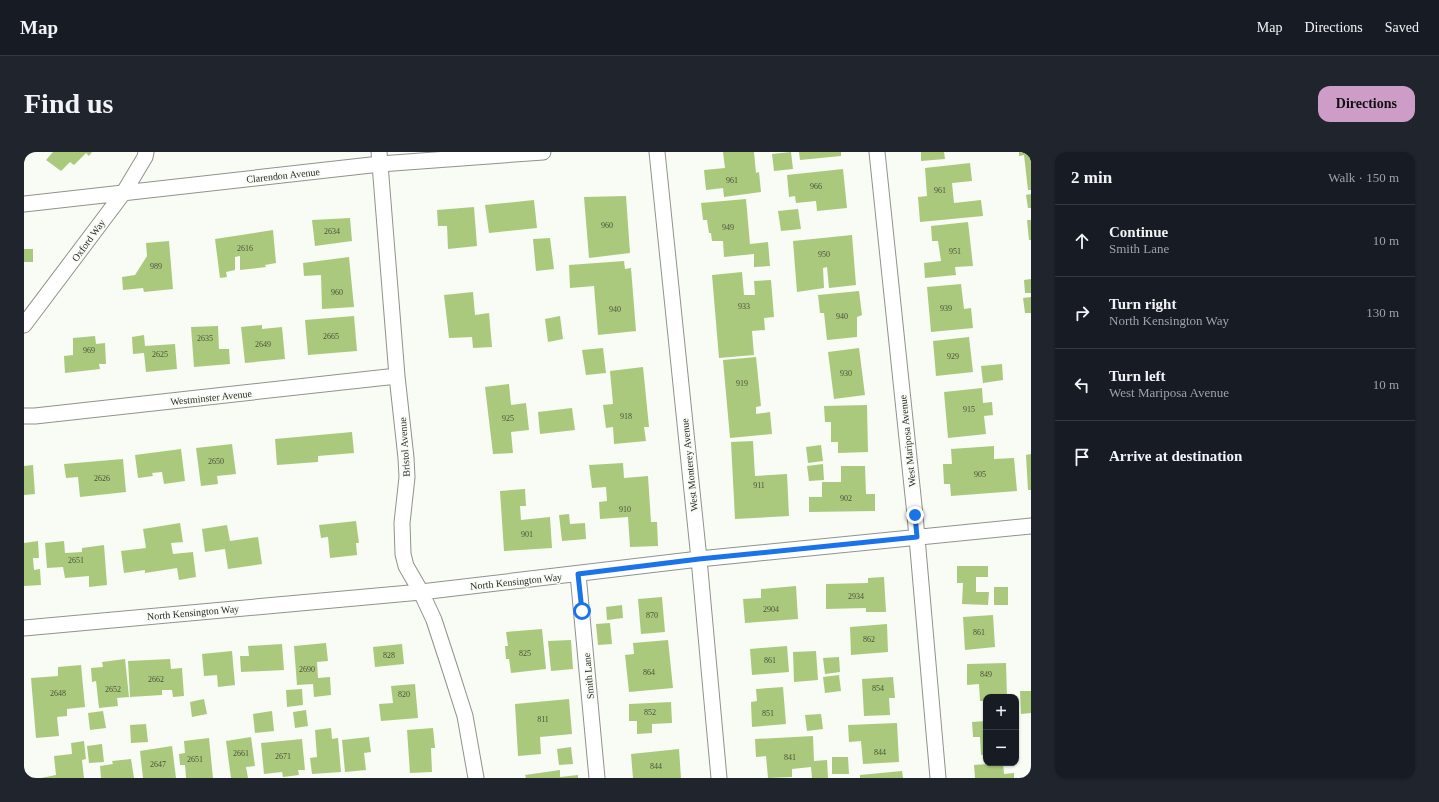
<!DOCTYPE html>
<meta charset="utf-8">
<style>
:root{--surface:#171b24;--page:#20242c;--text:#f1f3f6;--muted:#9ea1a6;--line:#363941;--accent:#cd9cc7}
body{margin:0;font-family:"Times New Roman",serif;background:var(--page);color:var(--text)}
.controls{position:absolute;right:12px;bottom:12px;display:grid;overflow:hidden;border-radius:8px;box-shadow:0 1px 3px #0004}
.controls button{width:36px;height:36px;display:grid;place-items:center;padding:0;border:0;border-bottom:1px solid var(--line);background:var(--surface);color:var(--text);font:20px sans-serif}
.stop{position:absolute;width:12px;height:12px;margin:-9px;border:3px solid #1a73e8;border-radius:50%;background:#fff}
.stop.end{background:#1a73e8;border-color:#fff;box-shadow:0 1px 4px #0008}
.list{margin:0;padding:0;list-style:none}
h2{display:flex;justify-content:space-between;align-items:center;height:52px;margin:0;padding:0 16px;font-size:17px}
h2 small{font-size:13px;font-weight:400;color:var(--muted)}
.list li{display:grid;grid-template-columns:26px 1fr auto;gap:12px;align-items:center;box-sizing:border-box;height:72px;padding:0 16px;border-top:1px solid var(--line)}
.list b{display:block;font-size:15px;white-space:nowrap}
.list p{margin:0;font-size:13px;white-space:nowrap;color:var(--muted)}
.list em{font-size:13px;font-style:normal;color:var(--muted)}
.icon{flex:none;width:22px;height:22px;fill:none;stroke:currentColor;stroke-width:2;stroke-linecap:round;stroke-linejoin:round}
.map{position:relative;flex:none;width:1007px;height:626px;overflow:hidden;border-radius:12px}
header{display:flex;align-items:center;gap:24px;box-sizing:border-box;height:56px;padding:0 20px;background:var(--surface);border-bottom:1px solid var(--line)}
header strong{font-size:19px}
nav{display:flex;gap:22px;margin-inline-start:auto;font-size:14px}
.intro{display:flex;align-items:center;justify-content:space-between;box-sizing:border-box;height:96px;padding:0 24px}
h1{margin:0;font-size:28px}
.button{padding:10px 18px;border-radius:12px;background:var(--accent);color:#111;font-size:14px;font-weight:700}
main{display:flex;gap:24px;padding:0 24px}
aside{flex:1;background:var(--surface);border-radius:12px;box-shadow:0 1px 3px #0004}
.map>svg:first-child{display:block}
.building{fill:#abc97c}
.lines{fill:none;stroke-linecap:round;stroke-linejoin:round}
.street-casing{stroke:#8f938b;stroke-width:17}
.street{stroke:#fff;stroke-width:15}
.route{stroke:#1a73e8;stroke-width:5}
.labels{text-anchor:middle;stroke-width:3;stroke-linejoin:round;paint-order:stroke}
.number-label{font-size:8px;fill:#4a523d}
.street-label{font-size:10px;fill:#2a2b28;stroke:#f8fcf4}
</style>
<header>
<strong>Map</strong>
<nav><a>Map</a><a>Directions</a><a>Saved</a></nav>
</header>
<div class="intro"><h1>Find us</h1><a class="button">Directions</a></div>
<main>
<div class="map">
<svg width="1007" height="626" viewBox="0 0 1007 626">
<rect width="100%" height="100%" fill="#f8fcf4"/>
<path class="building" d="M29,0H68L65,4L62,1L50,13L46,10L37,19L22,8Z
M699,0H730L732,21L735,20L737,40L700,45L699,36L682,38L680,18L701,16Z
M767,0L769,17L750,19L748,2Z
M775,0H817V4L776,8Z
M897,0H920L921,7L897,9Z
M995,0H1007V38H1004L1000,3L995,4Z
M946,11L948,29L928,31L930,51L957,48L959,64L896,70L894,45L903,44L901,16Z
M819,17L823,56L793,59L792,49L772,51L771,44L765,45L763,23Z
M1007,42V56H1004L1002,43Z
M602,44L606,101L565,106L560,45Z
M722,47L726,92L744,90L746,114L730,115V102L700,105L699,89H688L687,81H685L683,68H679L677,51Z
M510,48L513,76L465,81L461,53Z
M450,55L453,94L424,97L423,74H414L413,58Z
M774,57L777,77L757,79L754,59Z
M326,66L328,89L291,94L288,68Z
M1003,68H1007V88H1005Z
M944,70L949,114L931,115L932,123L901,126L900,111L917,109L914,89H908L907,74Z
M249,78L252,111L241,113L242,115L216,118V104L211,105V118L202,120L203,125L196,126L191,87Z
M828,83L832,133L805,136L803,115L799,116L800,136L773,140L769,89Z
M526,86L530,117L512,119L509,87Z
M145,89L149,137L120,140L119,136L99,138L98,125L111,123L123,104L122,91Z
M0,97H9V110H0Z
M325,105L330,155L298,157L297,123L280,124L279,111Z
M600,109L601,117L607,116L612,179L574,183L570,134L546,136L545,113Z
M718,120L720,143H731L730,129L747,128L750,165L740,166L741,178L728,179L730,203L695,206L688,123Z
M1007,127V141H1001L1000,128Z
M937,132L940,157L947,156L949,176L907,180L903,135Z
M835,139L838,163L833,165V185L803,188L800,161H796L794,143Z
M449,140L451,163L465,161L468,195L449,196L448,185L425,186L420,143Z
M1007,145V161H1001L999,146Z
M330,164L333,199L284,203L281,168Z
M536,164L539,187L524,190L521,167Z
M238,173V177L258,175L261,207L221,211L217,175Z
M194,174L195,197H205L206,212L170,215L167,175Z
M120,183L121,194L151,192L153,217L122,220L120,201L109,202L108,185Z
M71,184L72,192L81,191L82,212H75L76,217L41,221L40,204L49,203V186Z
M945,185L949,220L912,224L909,189Z
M579,196L582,221L562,223L558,198Z
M835,196L841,243L810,247L804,200Z
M732,205L737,254L732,255V262L746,260L748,282L706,286L699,208Z
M978,212L979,228L959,231L957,214Z
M619,215L625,275H620L622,289L590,292L589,275L582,276L579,253L589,252L586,219Z
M485,232L487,253L502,251L505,278L487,280L489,301L469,302L461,235Z
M958,236L959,251L968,250L969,263L960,264L962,282L924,286L920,240Z
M843,253L844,300L814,301V290H807V270H801L800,254Z
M548,256L551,278L516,282L514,260Z
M328,280L330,301L294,304V310L253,313L251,287Z
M729,289L731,324L763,322L765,364L711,367L707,290Z
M208,292L212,322L193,324L194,332L177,334L172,296Z
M797,293L799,309L784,311L782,295Z
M970,294V307L990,306L993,339L927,344L926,332H920L919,312H928L927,297Z
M157,297L161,329L140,332L138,320L128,321L129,324L114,326L111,303Z
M1007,302V338H1004L1002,303Z
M99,307L102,340L56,345L54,325L42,326L40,312Z
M599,311L600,326L624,324L627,370H633L634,394L606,395L604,365L576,367L575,350L583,349L582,335L568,336L565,313Z
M799,312L800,328L785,329L783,314Z
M9,313L11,342L0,343V314Z
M817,314H841L842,342H851V359L785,360V345H798V330H817Z
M501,337L502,354H496L497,368L526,365L528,396L480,399L476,339Z
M545,362L546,372L561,371L562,387L538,389L535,363Z
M332,369L335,391H332L333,403L306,406L304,385L297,386L295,373Z
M156,371L159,390L147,391L149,402L169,400L172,425L155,428L153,416L121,421V418L100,421L97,399L122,396L119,377Z
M203,373L206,389L234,385L238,412L204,417L201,397L181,400L178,377Z
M14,389L15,406H9L10,418L16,417L17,433L0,434V391Z
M40,389L41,401L58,400V396L80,393L83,433L65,435V424L41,426L39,415L23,416L21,391Z
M933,414H964V425H952V440H965L964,453L938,452L939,431H933Z
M860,425L862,460H842V456L802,457V432L844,431V426Z
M772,434L774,467L721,471L719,447L737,446V437Z
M970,435H984V453H970Z
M638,445L641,480L617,482L614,447Z
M598,453L599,466L583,468L582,455Z
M969,463L971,495L941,498L939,465Z
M586,471L588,492L574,493L572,472Z
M863,472L864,500L827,503L826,475Z
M518,477L522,517L487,521L485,507H482L481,494H484L482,480Z
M547,488L549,517L527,519L524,489Z
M644,488L649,536L605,540L601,503L610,502L609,491Z
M302,491L304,509L293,510L294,526L306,525L307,543L290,545L289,532L273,533L270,494Z
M258,492L260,518L217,520L216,504H225L224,494Z
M378,492L380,512L351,515L349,495Z
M763,494L765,520L728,523L726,497Z
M208,499L211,533L194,535L193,523L180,524L178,502Z
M792,499L794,528L770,530L769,500Z
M815,505L816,520L801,522L799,506Z
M101,507L105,545L93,546L94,554L75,556L72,529L68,530L67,516L79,515L78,510Z
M146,507L147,517L158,516L160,544L149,545L148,538H138V543L106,545L104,509Z
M982,511L983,545H962V549H956L955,532L943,533V512Z
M57,513L61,555L43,557V564L33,565L35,584L12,586L7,526L34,524V515Z
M815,523L817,539L801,541L799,525Z
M869,525L871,546H865L866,563L840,564L838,527Z
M391,532L394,566L357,569L355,552L369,551L367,534Z
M759,535L762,572L728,575L727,550L733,549L732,537Z
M278,537L279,553L263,555L262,538Z
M996,539H1007V561L997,562Z
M180,547L183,562L168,565L166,550Z
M545,547L548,582L516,585L517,602L494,604L491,552Z
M647,550L648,571L628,572V581L613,582V569H605V552Z
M282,558L284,574L271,576L269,560Z
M79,559L82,576L66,578L64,561Z
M248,559L250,579L231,581L229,562Z
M797,562L799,577L783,579L781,563Z
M962,569V603H957L956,585H949L948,570Z
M873,571L875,610L839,612L837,589L825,590L824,573Z
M122,572L124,590L107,591L106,573Z
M307,576L308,587L314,586L317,620L288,622L286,606L293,605L291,578Z
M409,576L411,596H407L408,620L386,621L383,578Z
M789,584L790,609L803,608L804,626H788L787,615L768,617V625L744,626L742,604L732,605L731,587Z
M227,585L231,614L222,615L224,626H207L202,589Z
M345,585L347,600L340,601L342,618L321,620L318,588Z
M185,586L189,626H162L161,613H156L155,602L161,601L160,589Z
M278,587L281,618H274L275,623L259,625L258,620L240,622L237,591Z
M60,589L62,607L58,608L60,626H17L32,623L30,604L48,602L47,591Z
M78,592L80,610L65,611L63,594Z
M148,594L152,626H119L116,599Z
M547,595L549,612L535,613L533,597Z
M655,597L657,626H609L607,602Z
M808,605H824L825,622H808Z
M107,607L110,626H77L76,614L89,612L88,609Z
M979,611L980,622L990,621V626H951L950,613Z
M536,618V625L554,623V626H502L501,623Z
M878,619L879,626H836V623Z"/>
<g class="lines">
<g class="street-casing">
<path id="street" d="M355,0L373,224L382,306L383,325L378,371L379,402L382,414L397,440L410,468L427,520L441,564L452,626
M633,0L675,407L695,626
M853,0L891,363L914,626
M0,52L356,12L519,0
M0,173L100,40L121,5L122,0
M0,264H11L373,224
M554,422L573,626
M0,476L397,440L675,407L1007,374"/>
</g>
<use href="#street" class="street"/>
</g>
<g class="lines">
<path class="route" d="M558,459L554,422L675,407L893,385L891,363"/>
</g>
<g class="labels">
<g class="number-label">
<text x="708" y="31">961</text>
<text x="792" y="37">966</text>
<text x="916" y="41">961</text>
<text x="583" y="76">960</text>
<text x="704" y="78">949</text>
<text x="308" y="82">2634</text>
<text x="221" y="99">2616</text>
<text x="931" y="102">951</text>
<text x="800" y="105">950</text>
<text x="132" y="117">989</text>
<text x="313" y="143">960</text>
<text x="720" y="157">933</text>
<text x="922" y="159">939</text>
<text x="591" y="160">940</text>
<text x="818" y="167">940</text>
<text x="307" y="187">2665</text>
<text x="181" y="189">2635</text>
<text x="239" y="195">2649</text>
<text x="65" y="201">969</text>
<text x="136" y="205">2625</text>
<text x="929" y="207">929</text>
<text x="822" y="224">930</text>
<text x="718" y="234">919</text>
<text x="945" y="260">915</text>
<text x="602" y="267">918</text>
<text x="484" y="269">925</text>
<text x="192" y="312">2650</text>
<text x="956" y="325">905</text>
<text x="78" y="329">2626</text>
<text x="735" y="336">911</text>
<text x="822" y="349">902</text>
<text x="601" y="360">910</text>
<text x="503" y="385">901</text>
<text x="52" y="411">2651</text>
<text x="832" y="447">2934</text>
<text x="747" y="460">2904</text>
<text x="628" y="466">870</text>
<text x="955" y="483">861</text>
<text x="845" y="490">862</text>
<text x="501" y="504">825</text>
<text x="365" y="506">828</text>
<text x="746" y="511">861</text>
<text x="283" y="520">2690</text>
<text x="625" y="523">864</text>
<text x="962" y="525">849</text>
<text x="132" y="530">2662</text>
<text x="854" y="539">854</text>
<text x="89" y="540">2652</text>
<text x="34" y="544">2648</text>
<text x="380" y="545">820</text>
<text x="626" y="563">852</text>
<text x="744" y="564">851</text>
<text x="519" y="570">811</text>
<text x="856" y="603">844</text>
<text x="217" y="604">2661</text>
<text x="259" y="607">2671</text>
<text x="766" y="608">841</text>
<text x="171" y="610">2651</text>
<text x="134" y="615">2647</text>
<text x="632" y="617">844</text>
</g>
<g class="street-label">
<text transform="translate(259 23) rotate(-6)" y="4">Clarendon Avenue</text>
<text transform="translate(64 88) rotate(-54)" y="4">Oxford Way</text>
<text transform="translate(187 245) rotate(-6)" y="4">Westminster Avenue</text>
<text transform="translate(883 289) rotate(-96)" y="4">West Mariposa Avenue</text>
<text transform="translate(380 295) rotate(-94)" y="4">Bristol Avenue</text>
<text transform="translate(665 313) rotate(-96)" y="4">West Monterey Avenue</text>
<text transform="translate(492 429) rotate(-6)" y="4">North Kensington Way</text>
<text transform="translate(169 460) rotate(-5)" y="4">North Kensington Way</text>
<text transform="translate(564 524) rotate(-95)" y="4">Smith Lane</text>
</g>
</g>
</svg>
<div class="controls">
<button>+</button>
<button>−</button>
</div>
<div class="stop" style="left:558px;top:459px"></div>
<div class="stop end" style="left:891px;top:363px"></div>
</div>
<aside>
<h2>2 min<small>Walk · 150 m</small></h2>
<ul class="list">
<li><svg class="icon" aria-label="ahead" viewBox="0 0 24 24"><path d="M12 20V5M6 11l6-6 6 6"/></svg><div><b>Continue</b><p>Smith Lane</p></div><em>10 m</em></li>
<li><svg class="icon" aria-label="right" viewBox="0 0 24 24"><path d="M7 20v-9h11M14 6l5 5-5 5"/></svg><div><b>Turn right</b><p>North Kensington Way</p></div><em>130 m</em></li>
<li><svg class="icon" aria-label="left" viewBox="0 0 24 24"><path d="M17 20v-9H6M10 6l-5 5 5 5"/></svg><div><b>Turn left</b><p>West Mariposa Avenue</p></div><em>10 m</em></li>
<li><svg class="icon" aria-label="arrive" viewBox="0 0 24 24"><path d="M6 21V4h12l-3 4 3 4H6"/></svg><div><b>Arrive at destination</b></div></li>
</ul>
</aside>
</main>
